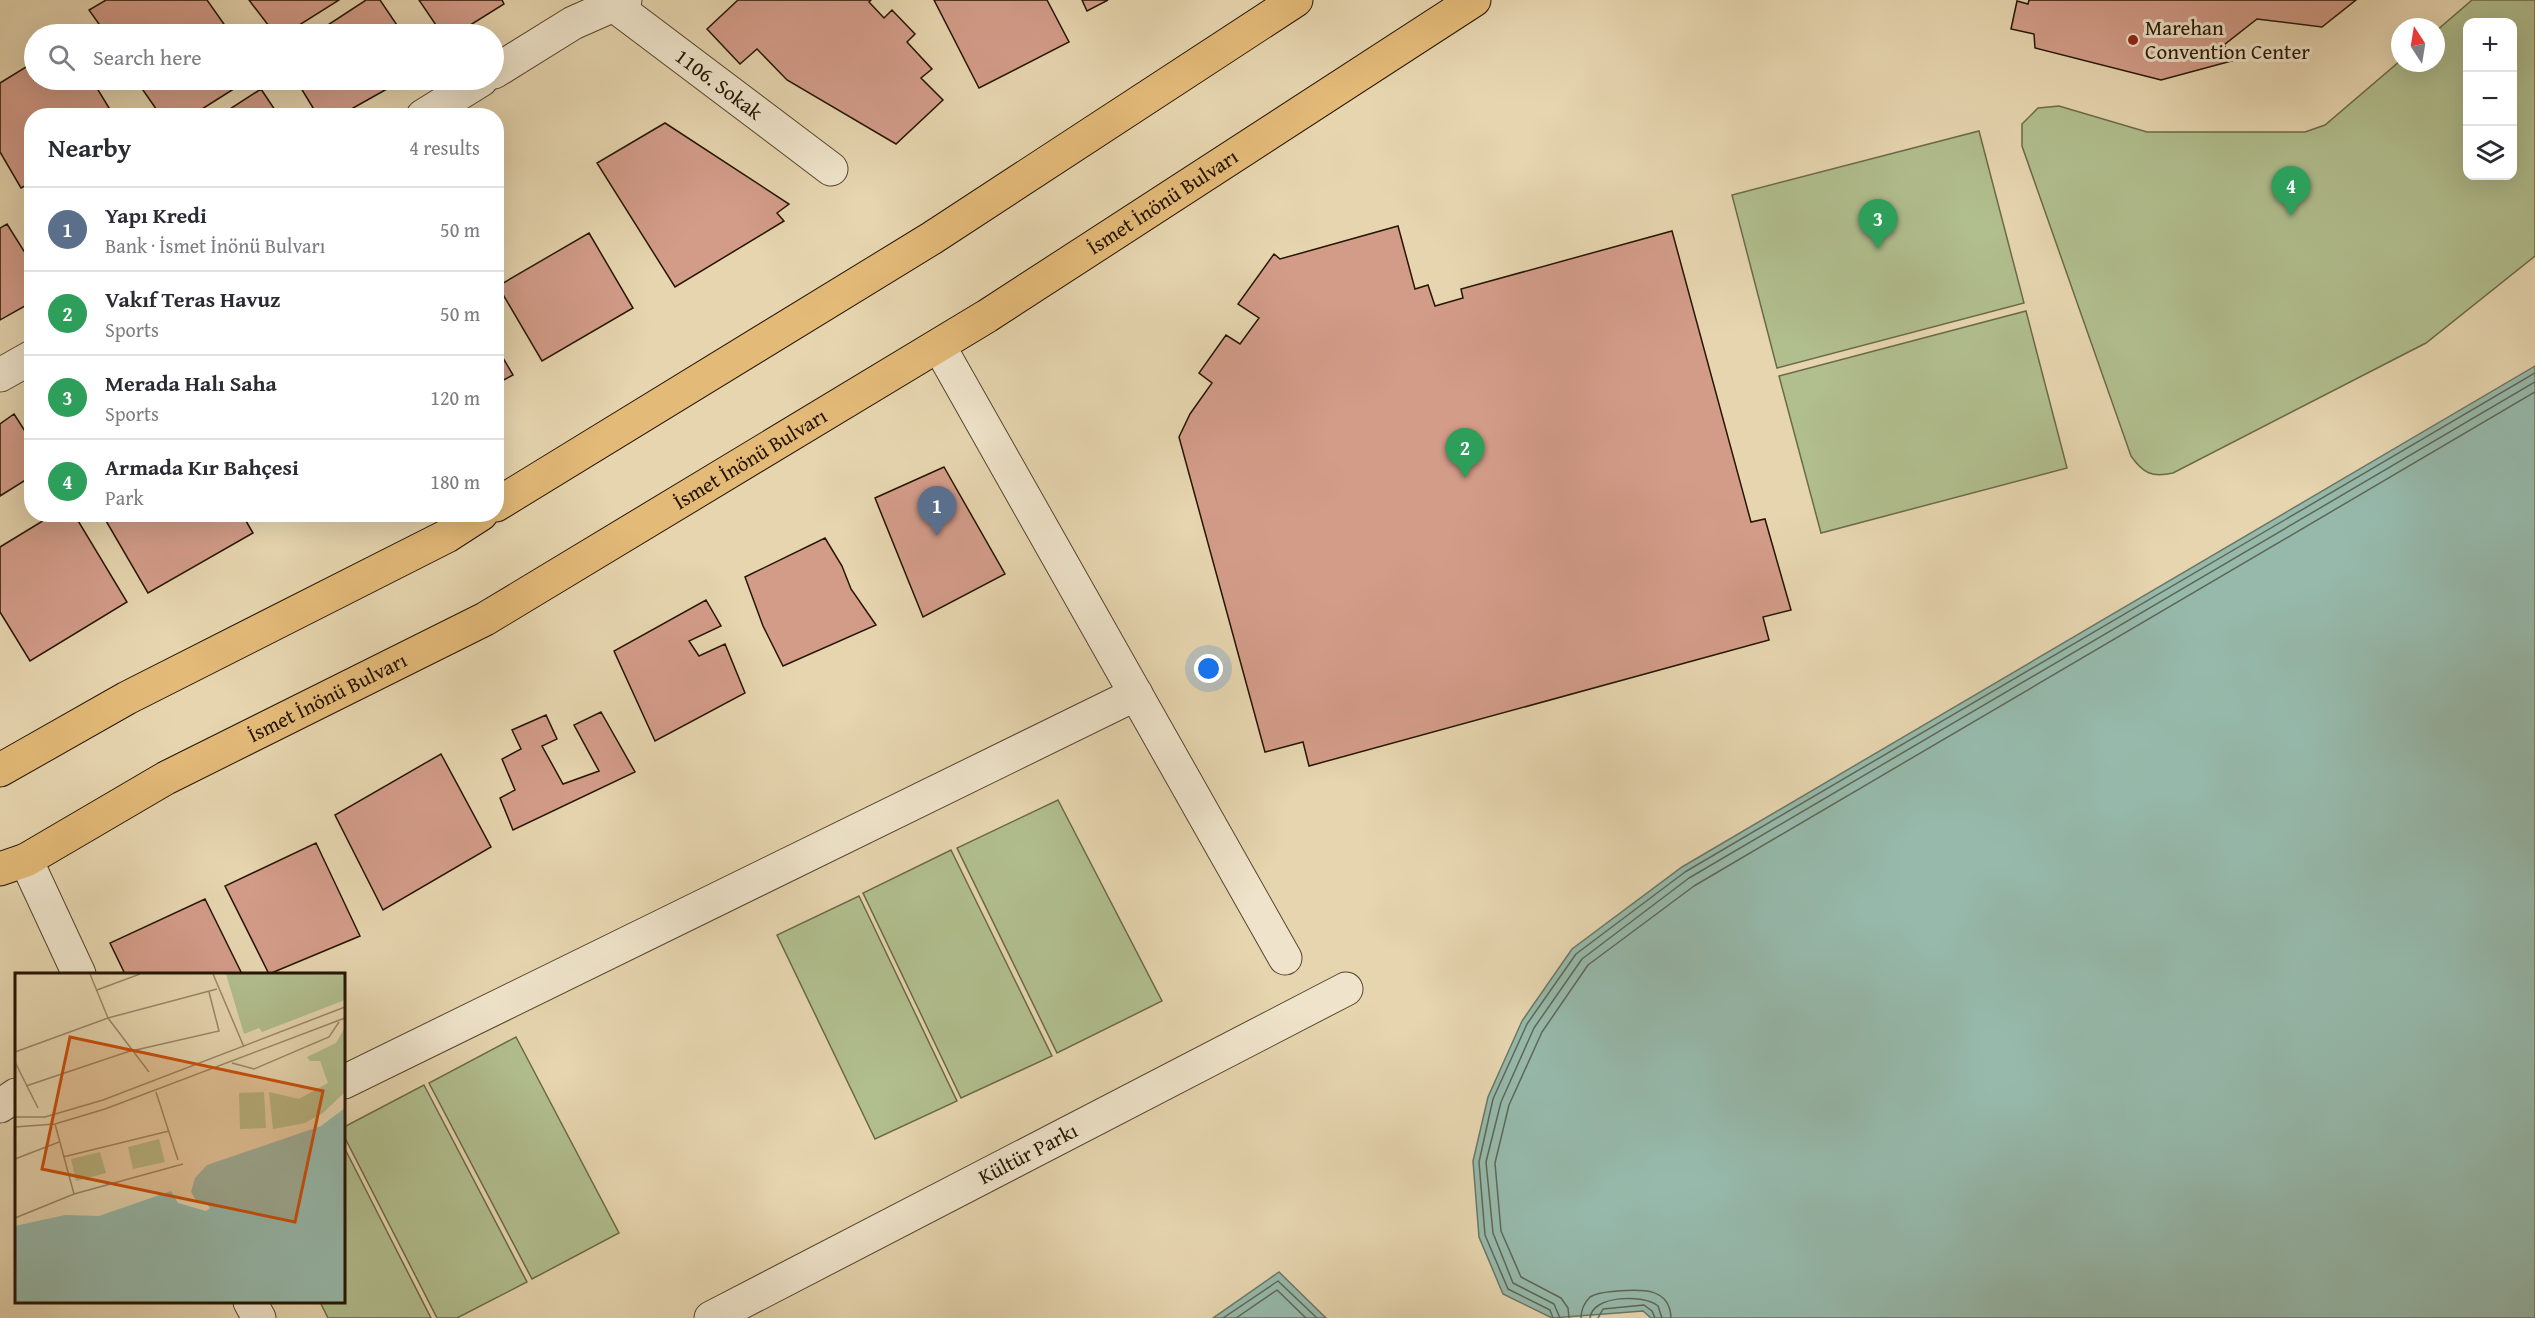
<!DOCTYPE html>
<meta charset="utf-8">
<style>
:root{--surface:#fff;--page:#f2f2f3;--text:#2b2b33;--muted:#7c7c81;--line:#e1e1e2;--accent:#d93025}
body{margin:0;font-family:"Gentium Book Plus",serif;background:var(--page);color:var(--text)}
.controls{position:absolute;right:18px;top:18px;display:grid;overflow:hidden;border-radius:12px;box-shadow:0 6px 24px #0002}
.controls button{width:54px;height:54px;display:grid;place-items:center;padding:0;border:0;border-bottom:2px solid var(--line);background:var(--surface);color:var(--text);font:30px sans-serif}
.compass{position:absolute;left:2391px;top:18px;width:54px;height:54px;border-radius:50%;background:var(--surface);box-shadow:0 6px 24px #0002;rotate:348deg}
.you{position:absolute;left:1209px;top:669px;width:21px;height:21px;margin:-15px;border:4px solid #fff;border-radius:50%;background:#1a73e8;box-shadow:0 0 0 9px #1a73e833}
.badge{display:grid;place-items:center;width:39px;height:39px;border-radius:50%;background:var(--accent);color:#fff;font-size:20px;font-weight:700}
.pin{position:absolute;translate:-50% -50px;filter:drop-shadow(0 2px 3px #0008)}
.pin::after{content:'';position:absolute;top:32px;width:21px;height:18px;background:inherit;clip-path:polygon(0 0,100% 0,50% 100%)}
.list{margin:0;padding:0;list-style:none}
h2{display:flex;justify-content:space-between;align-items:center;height:78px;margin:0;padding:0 24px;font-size:26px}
h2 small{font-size:20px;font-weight:400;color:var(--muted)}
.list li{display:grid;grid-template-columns:39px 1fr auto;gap:18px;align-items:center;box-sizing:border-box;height:84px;padding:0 24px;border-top:2px solid var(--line)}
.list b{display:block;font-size:22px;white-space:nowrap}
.list p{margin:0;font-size:20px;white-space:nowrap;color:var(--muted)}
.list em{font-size:20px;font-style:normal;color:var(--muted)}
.icon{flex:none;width:33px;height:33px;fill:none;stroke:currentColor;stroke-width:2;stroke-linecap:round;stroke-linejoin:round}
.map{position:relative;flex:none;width:2535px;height:1318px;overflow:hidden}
.search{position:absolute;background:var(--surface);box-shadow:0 6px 24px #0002;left:24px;top:24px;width:480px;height:66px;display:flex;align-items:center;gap:15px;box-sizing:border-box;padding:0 21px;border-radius:33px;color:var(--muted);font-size:22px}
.panel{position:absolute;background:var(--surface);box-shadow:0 6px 24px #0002;left:24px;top:108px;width:480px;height:414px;border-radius:24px}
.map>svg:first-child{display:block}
.green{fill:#b1be8e;stroke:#6b6a48;stroke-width:1.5;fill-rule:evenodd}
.water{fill:#96b9ab;stroke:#697767;stroke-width:1.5}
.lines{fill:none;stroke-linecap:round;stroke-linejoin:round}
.shore{stroke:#5e6756;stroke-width:1.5}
.building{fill:#d39c89;stroke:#251502;stroke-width:1.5}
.minor-casing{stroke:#55452d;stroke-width:35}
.major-casing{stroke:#251502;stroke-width:35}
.minor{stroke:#efe4cb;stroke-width:33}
.major{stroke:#e3ba78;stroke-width:33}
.poi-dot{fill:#8f2418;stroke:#efe4cb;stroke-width:2}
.labels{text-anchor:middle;stroke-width:6;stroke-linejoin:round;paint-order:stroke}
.poi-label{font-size:21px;fill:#251502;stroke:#efe4cb;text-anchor:start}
.street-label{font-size:21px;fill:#251502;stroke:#efe4cb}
.inset-road{fill:none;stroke:#99886a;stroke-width:1.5}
.view{fill:#cb4f0a;fill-opacity:0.15;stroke:#cb4f0a;stroke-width:3}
.inset-edge{fill:none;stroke:#251502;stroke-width:3}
</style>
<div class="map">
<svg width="2535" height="1318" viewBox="0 0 2535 1318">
<rect width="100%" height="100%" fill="#e6d5af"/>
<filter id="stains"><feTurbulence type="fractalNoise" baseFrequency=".00333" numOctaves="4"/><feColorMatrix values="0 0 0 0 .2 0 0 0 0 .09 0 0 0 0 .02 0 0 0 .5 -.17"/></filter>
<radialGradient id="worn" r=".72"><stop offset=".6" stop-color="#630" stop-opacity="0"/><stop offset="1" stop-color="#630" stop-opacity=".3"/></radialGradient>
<path class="green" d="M2472,0H2535V256L2426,343L2173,473C2152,478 2143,473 2131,456L2022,146V124L2038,108L2059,106L2147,132H2305L2325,125L2400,61L2436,63V31ZM2468,22H2512V176H2468Z
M1979,131L2024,303L1777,368L1732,195Z
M2026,311L2067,468L1821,533L1779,376Z
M1058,800L1162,1001L1057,1053L957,848Z
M951,850L1052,1056L961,1098L863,893Z
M859,896L957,1101L875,1139L777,935Z
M516,1037L619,1233L532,1279L429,1083Z
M424,1085L527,1282L457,1318H437L344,1136V1127Z
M344,1147L431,1318H328L320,1302H344Z"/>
<path class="water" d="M2535,366V1318H1651L1643,1311L1552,1318L1503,1294L1479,1237L1473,1161L1488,1097L1522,1021L1572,949L1682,867Z
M1279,1272L1326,1318H1213Z"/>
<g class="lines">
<path class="shore" d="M1223,1318L1278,1281L1317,1318
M1236,1318L1277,1290L1306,1318
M1553,1318L1550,1310L1508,1289L1485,1235L1479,1162L1493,1099L1527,1024L1576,954L1685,872L2535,373
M1560,1318L1554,1304L1513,1283L1493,1233L1486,1162L1501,1102L1534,1028L1582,959L1689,878L2535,382
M1569,1318L1568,1308L1561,1298L1521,1277L1501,1231L1495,1163L1509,1105L1542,1032L1588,965L1694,886L2535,392
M1581,1318C1581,1310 1584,1303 1590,1297C1598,1292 1608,1292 1617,1291C1640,1289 1670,1287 1671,1318
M1590,1318C1592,1295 1644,1294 1658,1306L1662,1318
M1598,1318L1603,1309L1644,1305L1652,1311L1655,1318"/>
</g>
<path class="building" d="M106,0H207L231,34H106L89,10Z
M249,0H339L285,34H275Z
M366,0H380L403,34H314Z
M419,0H502L504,4L456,34H442Z
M738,0H871L869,2L884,18L892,10L915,34L907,42L932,69L921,78L943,100L896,144L787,80L757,49L740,64L707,29Z
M934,0H1047L1069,42L979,88Z
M1082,0H1108L1087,11Z
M2029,0H2356L2322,27L2257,19L2224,45L2235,60L2161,80L2035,48L2034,34L2011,29L2017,1L2028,4Z
M34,62V80H92L114,116H32V182L21,188L0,152V83Z
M136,80H248L191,116H161Z
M296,80H403L339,116H318Z
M261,89L279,116H219Z
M665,123L789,204L777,213L784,221L675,287L597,163Z
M7,224L32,264V302L0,320V228Z
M1398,226L1415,289L1428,285L1435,306L1463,298L1461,289L1672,231L1751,522L1765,519L1791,610L1763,617L1769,640L1309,766L1303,742L1265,752L1179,437L1190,414L1212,383L1199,373L1226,335L1240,344L1259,318L1238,304L1274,254L1280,259Z
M589,233L633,308L542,361L498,286Z
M496,346L513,375L496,384Z
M14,414L32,442V460L25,464L32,476L0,496V424Z
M944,467L1005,574L923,617L875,498Z
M54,514H74L127,602L30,661L0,612V547Z
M102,514H242L253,533L148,593Z
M825,538L842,566L851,589L876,625L783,666L763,626L745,577Z
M706,600L721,626L689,641L699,656L725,644L745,693L655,741L614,651Z
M601,712L635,772L513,830L500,798L515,790L502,759L521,749L512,730L546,715L557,739L542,746L563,784L599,771L574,725Z
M441,754L491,847L383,910L335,815Z
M316,843L360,936L269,974L225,886Z
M205,899L242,974H125L110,943Z"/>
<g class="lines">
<g class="minor-casing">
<g id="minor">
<path id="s1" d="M607,0L831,169"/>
<path d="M494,72L573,23L625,0"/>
<path d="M423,116L481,80"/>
<path d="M939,346L1285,958"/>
<path d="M0,375L32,357"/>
<path d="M26,860L79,974"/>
<path d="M344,1082L1136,694"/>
<path d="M0,1106L16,1095"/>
<path d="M250,1302L259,1318"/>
<path id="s2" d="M711,1318L1346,989"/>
</g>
</g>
<g class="major-casing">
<g id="major">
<path d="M496,505L932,238L1296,0"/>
<path d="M0,770L127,698L447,536L481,514"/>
<path id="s3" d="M0,869L26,860L166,778L485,619L987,316L1474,0"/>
</g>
</g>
<use href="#minor" class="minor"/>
<use href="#major" class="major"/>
</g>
<circle class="poi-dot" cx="2133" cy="40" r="6"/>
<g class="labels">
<g class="poi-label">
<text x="2145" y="35">Marehan<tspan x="2145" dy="24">Convention Center</tspan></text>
</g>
<g class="street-label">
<text dy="7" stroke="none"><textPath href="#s1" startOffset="140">1106. Sokak</textPath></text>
<text dy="7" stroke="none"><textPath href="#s3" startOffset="1342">İsmet İnönü Bulvarı</textPath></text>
<text dy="7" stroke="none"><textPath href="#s3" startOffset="856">İsmet İnönü Bulvarı</textPath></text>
<text dy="7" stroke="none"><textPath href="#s3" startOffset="370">İsmet İnönü Bulvarı</textPath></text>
<text dy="7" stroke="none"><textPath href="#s2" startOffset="357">Kültür Parkı</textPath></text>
</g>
</g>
<g transform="translate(15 973)">
<rect width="330" height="330" fill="#e6d5af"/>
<path d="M211,1H330V27L247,59L244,55L229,61ZM330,54V119L308,140L290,150L258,156L254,119L284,126L313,110L305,88H295L292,84L321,70ZM249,119L251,155L225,156L224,120ZM144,166L150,189L118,196L113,174ZM85,179L91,200L61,208L56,186Z" fill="#b1be8e"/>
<path d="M330,135V329H0V253L50,242L84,243L156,218L163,230L191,238L195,235L191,230L182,229L176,219L180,205L192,192L306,153Z" fill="#96b9ab"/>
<path class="inset-road" d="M75,1L93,45L134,99M198,1L229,74M82,17L125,1M0,79L93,45L202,16M0,89L23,135M217,90L239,96L314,64L324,49M11,113L112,79L204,58L194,19M141,119L163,187M0,144H30L88,127L330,34M40,151L59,221M0,154L40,151L90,136L330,45M48,184L154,158M0,186L44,169M0,245L59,221L168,191"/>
<path class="view" d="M55,64L308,118L280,249L27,196Z"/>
<rect width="330" height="330" class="inset-edge"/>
</g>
<rect width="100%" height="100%" filter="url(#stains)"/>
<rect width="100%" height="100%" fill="url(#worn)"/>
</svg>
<div class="controls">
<button>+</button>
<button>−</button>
<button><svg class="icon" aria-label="layers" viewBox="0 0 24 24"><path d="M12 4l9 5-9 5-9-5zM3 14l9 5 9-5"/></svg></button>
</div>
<svg class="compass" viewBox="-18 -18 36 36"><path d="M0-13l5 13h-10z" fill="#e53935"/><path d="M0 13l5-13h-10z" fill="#7c7c81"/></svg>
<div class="you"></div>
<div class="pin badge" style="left:937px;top:536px;background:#5c6f8a">1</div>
<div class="pin badge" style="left:1465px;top:478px;background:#2e9e5b">2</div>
<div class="pin badge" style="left:1878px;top:249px;background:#2e9e5b">3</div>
<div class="pin badge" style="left:2291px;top:216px;background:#2e9e5b">4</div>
<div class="search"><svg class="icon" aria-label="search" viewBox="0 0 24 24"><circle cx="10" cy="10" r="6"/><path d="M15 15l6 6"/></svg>Search here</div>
<section class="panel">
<h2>Nearby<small>4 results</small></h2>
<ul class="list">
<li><span class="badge" style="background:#5c6f8a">1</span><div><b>Yapı Kredi</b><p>Bank · İsmet İnönü Bulvarı</p></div><em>50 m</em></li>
<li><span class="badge" style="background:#2e9e5b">2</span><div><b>Vakıf Teras Havuz</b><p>Sports</p></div><em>50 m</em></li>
<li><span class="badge" style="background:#2e9e5b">3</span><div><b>Merada Halı Saha</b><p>Sports</p></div><em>120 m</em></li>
<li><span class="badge" style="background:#2e9e5b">4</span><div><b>Armada Kır Bahçesi</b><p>Park</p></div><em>180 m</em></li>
</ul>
</section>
</div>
